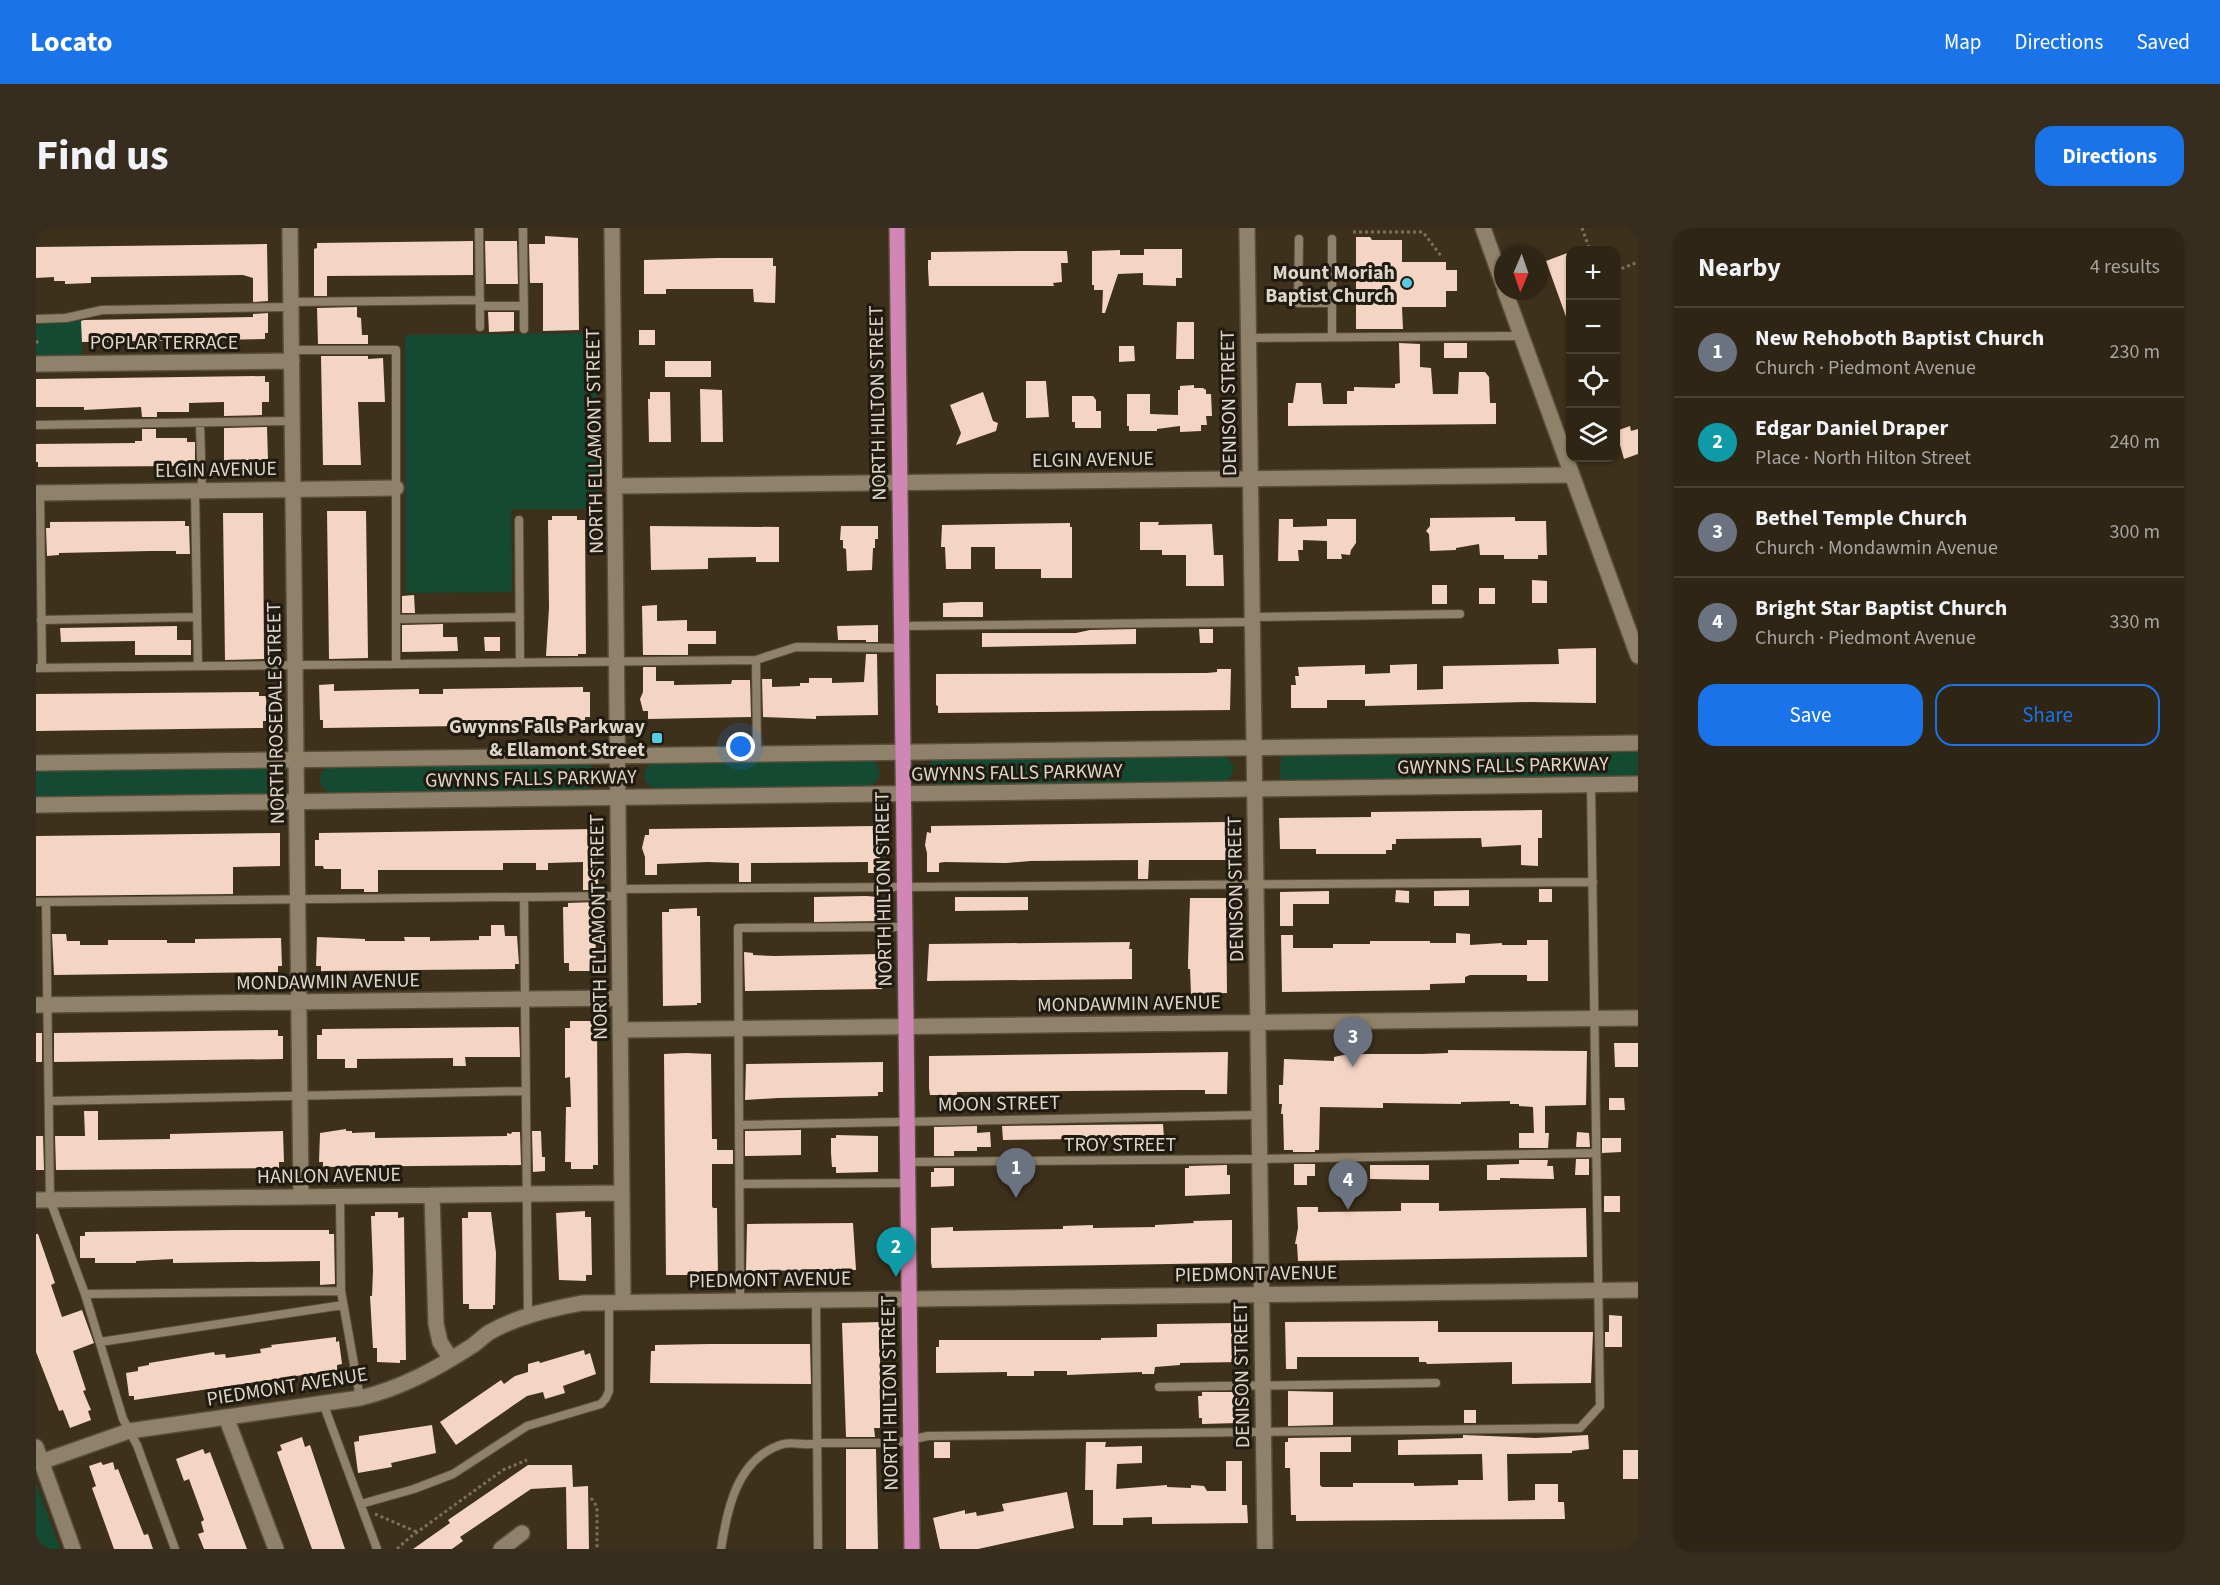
<!DOCTYPE html>
<meta charset="utf-8">
<style>
:root{--surface:#2e2515;--page:#362d1e;--text:#f1f3f6;--muted:#a7a5a0;--line:#494234;--accent:#1a73e8}
body{margin:0;font-family:"Source Sans 3",sans-serif;background:var(--page);color:var(--text)}
.controls{position:absolute;right:18px;top:18px;display:grid;overflow:hidden;border-radius:12px;box-shadow:0 2px 4px #0004}
.controls button{width:54px;height:54px;display:grid;place-items:center;padding:0;border:0;border-bottom:2px solid var(--line);background:var(--surface);color:var(--text);font:30px sans-serif}
.compass{position:absolute;left:1458px;top:18px;width:54px;height:54px;border-radius:50%;background:var(--surface);box-shadow:0 2px 4px #0004;rotate:182deg}
.you{position:absolute;left:705px;top:519px;width:21px;height:21px;margin:-15px;border:4px solid #fff;border-radius:50%;background:#1a73e8;box-shadow:0 0 0 9px #1a73e833}
.badge{display:grid;place-items:center;width:39px;height:39px;border-radius:50%;background:var(--accent);color:#fff;font-size:20px;font-weight:700}
.pin{position:absolute;translate:-50% -50px;filter:drop-shadow(0 2px 3px #0008)}
.pin::after{content:'';position:absolute;top:32px;width:21px;height:18px;background:inherit;clip-path:polygon(0 0,100% 0,50% 100%)}
.list{margin:0;padding:0;list-style:none}
h2{display:flex;justify-content:space-between;align-items:center;height:78px;margin:0;padding:0 24px;font-size:26px}
h2 small{font-size:20px;font-weight:400;color:var(--muted)}
.list li{display:grid;grid-template-columns:39px 1fr auto;gap:18px;align-items:center;box-sizing:border-box;height:90px;padding:0 24px;border-top:2px solid var(--line)}
.list b{display:block;font-size:22px;white-space:nowrap}
.list p{margin:0;font-size:20px;white-space:nowrap;color:var(--muted)}
.list em{font-size:20px;font-style:normal;color:var(--muted)}
.actions{display:flex;gap:12px;padding:18px 24px}
.actions a{flex:1;padding:14px 0;border:2px solid var(--accent);border-radius:18px;text-align:center;font-size:21px;color:var(--accent)}
.actions .main{background:var(--accent);color:#fff}
.icon{flex:none;width:33px;height:33px;fill:none;stroke:currentColor;stroke-width:2;stroke-linecap:round;stroke-linejoin:round}
.map{position:relative;flex:none;width:1602px;height:1321px;overflow:hidden;border-radius:18px}
header{display:flex;align-items:center;gap:36px;box-sizing:border-box;height:84px;padding:0 30px;background:var(--accent);color:#fff}
header strong{font-size:28px}
nav{display:flex;gap:33px;margin-inline-start:auto;font-size:21px}
.intro{display:flex;align-items:center;justify-content:space-between;box-sizing:border-box;height:144px;padding:0 36px}
h1{margin:0;font-size:42px}
.button{padding:15px 27px;border-radius:18px;background:var(--accent);color:#fff;font-size:21px;font-weight:700}
main{display:flex;gap:36px;padding:0 36px}
aside{flex:1;background:var(--surface);border-radius:18px;box-shadow:0 2px 4px #0004}
.map>svg:first-child{display:block}
.green{fill:#134a31}
.building{fill:#f4d5c4}
.lines{fill:none;stroke-linecap:round;stroke-linejoin:round}
.service-casing{stroke:#584e3c;stroke-width:10}
.minor-casing{stroke:#584e3c;stroke-width:18}
.secondary-casing{stroke:#584e3c;stroke-width:18}
.primary-casing{stroke:#584e3c;stroke-width:18}
.path{stroke:#7b705e;stroke-width:3;stroke-dasharray:3 3;stroke-linecap:butt}
.service{stroke:#90826a;stroke-width:8}
.minor{stroke:#90826a;stroke-width:15}
.secondary{stroke:#90826a;stroke-width:15}
.primary{stroke:#d087b5;stroke-width:15}
.poi-dot{fill:#57c9e2;stroke:#201a11;stroke-width:2}
.labels{text-anchor:middle;stroke-width:6;stroke-linejoin:round;paint-order:stroke}
.poi-label{font-size:20px;font-weight:bold;fill:#ddd6c9;stroke:#201a11;text-anchor:end}
.street-label{font-size:20px;fill:#ddd6c9;stroke:#201a11}
</style>
<header>
<strong>Locato</strong>
<nav><a>Map</a><a>Directions</a><a>Saved</a></nav>
</header>
<div class="intro"><h1>Find us</h1><a class="button">Directions</a></div>
<main>
<div class="map">
<svg width="1602" height="1321" viewBox="0 0 1602 1321">
<rect width="100%" height="100%" fill="#3e311c"/>
<path class="green" d="M46,91V130H0V97Z
M560,105L561,281H475L476,364L370,365L369,107Z
M1602,524V550L1250,553L1244,551V532L1248,528Z
M1183,528L1191,530L1198,538L1196,547L1190,553L904,559C891,555 884,541 898,532Z
M830,532L838,533L844,542C843,552 840,556 830,558L622,562C608,558 602,544 616,535Z
M547,536L555,537L562,546C560,556 557,560 547,562L297,566C284,562 278,548 292,539Z
M227,539L238,542L240,559L234,564L226,566L0,570V541Z
M0,1255L24,1321H0Z"/>
<path class="building" d="M509,8L542,10L543,102L507,103V55H494L493,16H509Z
M1320,9H1334L1336,12H1366V34H1410V42H1421V63H1410V79H1366L1367,101H1320Z
M437,13V47L291,48V68H278V21L281,20V15Z
M449,13H481L482,56H450Z
M231,16L232,73L217,74V50L207,47L55,49V55L29,56V53H18V49L0,50V19Z
M1108,21H1146V50H1140V58L1109,57H1107V45L1082,46L1069,85H1066L1067,62H1058V57H1056V23L1084,22V27H1108Z
M985,23H1031L1032,35H1025L1026,54L1017,55L1018,58H893L892,41V32H895V24Z
M1534,24V97H1533L1510,33Z
M682,30H737V38H740L739,75L718,74L717,61H630V66H608V32Z
M321,79V89L325,90L326,107H332V116H282L281,80Z
M452,84H478V103L453,104Z
M232,85V105H229V111L46,114L45,93L48,92L217,89V86Z
M1141,94H1158V131H1140Z
M603,102H619V117H603Z
M1363,115L1384,116V139L1395,140L1397,166H1422L1423,144H1449L1453,149L1454,175H1460V196L1252,198V175H1257L1260,155H1285L1287,176H1311V163H1318V159L1359,160V156L1364,155Z
M1408,115H1431V130H1408Z
M1083,118H1098L1099,133L1083,134Z
M285,128H332V131L347,130L349,174H322L325,237H287Z
M629,133H675V149H629Z
M229,148V154H233V174H226V187L188,188V174L153,175V184H121V189H106L105,179L48,182V179H0V151Z
M990,153H1010L1013,189L990,190Z
M1158,157V160H1167L1170,162V166H1175L1176,188H1170L1171,197H1165V203L1144,204V198L1121,201V203H1093V198H1091V166H1114V186L1142,187V162H1144V158Z
M664,161L686,162L687,214H665Z
M614,164H634L635,214H613L612,171H614Z
M947,164L957,193L962,195L960,203L920,217L925,205L914,177Z
M1036,168H1057L1060,172V183H1065V200H1039V194H1036Z
M1594,198L1595,203L1602,201V226L1588,231L1580,203Z
M231,199L232,232H188V200Z
M106,201H120V210H151V214H159V232H153V238H144L2,239V234H0V216L99,215V213H106Z
M291,283H330L332,430L293,431Z
M187,285H227L228,431L189,432Z
M516,288H541V292H549L550,426H542V428H510L513,380L512,292H516Z
M1479,289V293H1510L1511,327H1502V331H1468V327H1444L1443,316L1420,320V322L1394,323L1393,306L1390,303L1394,298V290Z
M1243,291H1257V299L1291,298V291H1320V315L1315,322L1314,327L1305,326L1306,331H1291V313L1267,312V322H1262L1263,333H1242Z
M149,293V298H153L154,326H140V323H114L23,325V327L11,328L10,300H14V294Z
M1104,294H1123L1122,297L1176,296L1178,327H1187L1188,358H1150V327H1126V322H1104Z
M1034,295V299H1036V350H1005V341H959V319H935V341H910L909,319H905L906,297Z
M614,298L743,299V334H720V329L672,330V341L615,342Z
M805,298H842V311H839V320H837L836,342L811,343L810,321L807,320V312H804Z
M1496,352L1511,353V375H1496Z
M1396,357H1411V376H1396Z
M1443,360H1459V376H1443Z
M378,367L379,385H366V368Z
M926,374H947V389H907V375Z
M621,377V393L651,392V403H680V416H652V427H607L606,378Z
M407,396V409H421L422,423L366,424V397Z
M842,397V414H830V412H802L801,398Z
M141,398V412H155V427H99V413L25,414L24,400Z
M1100,401V416L946,419V405H1040L1054,402Z
M1163,401H1177V415H1164Z
M448,409H464V423H449Z
M1560,420V475L1494,474L1329,478V472H1291V480H1255V457H1260L1259,448H1263L1262,439L1329,437V446L1354,445V437L1381,436V462L1407,461V438L1523,436L1522,421Z
M830,426H841L842,487L780,488V491L727,489L726,451H736V459L764,458V455H773V450H796V455L828,454Z
M607,439H620V453H638V457L695,456L696,452H714L715,489L612,491V483H607L604,471L607,464Z
M1181,441H1195L1194,482L902,485V478L900,477V446L1171,445L1181,444Z
M298,456V463L383,461V466H407V461L547,459V464H554V489H549V496L287,500V492H284L283,457Z
M223,464V468H230L231,493H227V500L0,503V466Z
M1506,582V610H1502V638L1485,637V617L1446,619L1445,610L1360,611V616H1356V622H1350V626H1280V621H1244L1243,590L1335,589V584Z
M1191,594V601H1197L1199,612L1197,632H1113L1112,651H1102V632L994,633L970,635L908,634L903,635V644H891V625L889,617L891,604L895,605V598Z
M839,598V605H842L846,618L844,626V645H832V634L715,635V654H703V635L672,634L621,636V647H609V629L606,620L609,607H613V601Z
M561,601L562,660H559V662H547V634L512,635V642H500V635H467V642H342V664H328V661H305V641H288L287,638H279V612H283V605Z
M244,605V638L197,639V666L0,668V608Z
M1503,661H1516V674H1503Z
M1360,662L1373,663V675L1359,674Z
M1433,662V678H1398V663Z
M1293,663V676H1257V698H1244V664Z
M830,668L843,669L844,693L778,694V669Z
M919,669H992V682L919,683Z
M1154,670H1190L1191,765L1155,766L1154,741H1152V734Z
M559,674L560,738H555V743H533V735H528L527,679H532V675Z
M661,680V688H664L665,775H661V777L627,778L626,684H633V681Z
M455,697H468L469,708H481L483,736H479V741L285,743V738H280L281,709L329,711V713H369L368,709H394V713L443,712V708H455Z
M1420,705L1434,706V717L1466,715V717H1491V712H1512V753H1491V747H1434L1429,749V755L1394,756V762L1246,764L1245,707H1257V720H1297V716H1334V713H1394V715H1420Z
M16,706H30L31,713H44V717H72V712H131V715H159V711L245,710L246,738H242V744L18,747Z
M1094,714L1093,721H1096V751L891,753L893,716Z
M708,724L717,725V727L738,728L846,726V761L709,763Z
M534,793H556V798H561L562,937H557V941H535V934H529L530,879H535L534,849L529,850V800H534Z
M483,799L484,829H429L430,838H417V830L321,831V840H309V831H281V807H286V801Z
M242,802V808H247V831L18,834V805Z
M0,805H6V834H0Z
M1578,815H1602V839H1579Z
M1412,822L1551,823L1550,877L1509,878V905H1513L1512,920H1483V905H1498L1497,879L1483,878V876H1474V873L1425,874V876L1347,875V880L1284,879L1283,922H1279V924H1257V922H1248L1247,886H1245L1246,876H1243V857H1247L1248,831L1298,833V829L1312,826H1385L1412,825Z
M1192,824L1191,866H1169V862H1144L921,864V867H894L893,860V828Z
M650,825L675,826L676,911H681V922H697V936H676V978L677,980H681L682,1047H630L628,826Z
M847,834V864H842V868L742,870L709,872L710,836Z
M1573,870H1588L1589,882H1573Z
M48,883H62V912L134,911V906L247,903L248,934H243V940L20,942L19,908H49Z
M1127,896L1128,910L967,912L966,898Z
M941,898V905L954,904L955,919H941V923H918V928H898V899Z
M310,901V903H316V905L339,904V910L471,908V905L475,906L476,904H484L485,937L287,939V934H283L284,905Z
M765,902V927L709,928V903Z
M496,903H505L506,929H509V943L497,944Z
M1541,904L1553,905L1554,919H1540Z
M800,907L842,908V944L800,945V939H796L795,925V910H800Z
M0,908H7L8,942H0Z
M1566,910H1585V924L1566,925Z
M1540,931H1553V947H1539Z
M1483,932H1512L1511,938H1517L1518,951L1464,950V952H1451V937L1483,936Z
M1258,936H1279V948H1271V957H1258Z
M1191,937V947H1194V966L1149,968V940H1153V938Z
M1334,937H1393V952L1334,951Z
M898,940H918V958L895,959V944H898Z
M1568,968H1584V984H1568Z
M1365,975H1403V983L1550,980L1551,1029L1262,1033L1261,1016H1259L1262,1000L1261,979H1282V984L1365,983Z
M549,983V989H555L556,1047H550V1053L523,1052L520,985Z
M339,984H362V990L368,989L370,1132H364V1135L341,1134V1120H337L334,1068H336L337,1042L335,988H339Z
M432,984H455L460,1025L459,1077H457V1081H433V1076H427L426,990H432Z
M1196,992V1035L896,1040L895,1034V1000L917,999V1003L1027,1001V998L1057,997V1000L1119,999V997L1158,995L1157,993Z
M817,995L820,1042L710,1043L711,996Z
M199,1002H293V1006H298L299,1056L284,1057V1033L137,1035V1031L100,1033V1035H59V1030H44V1008H49V1004Z
M0,1006H2L19,1055L15,1057L26,1089L46,1082L58,1115L37,1123L50,1162L47,1163L55,1182L52,1183L55,1192L34,1200L27,1182L23,1183L0,1124Z
M1573,1087L1586,1088V1119H1569V1104H1573Z
M1402,1093V1104H1557L1555,1155L1476,1156V1134L1391,1136L1390,1134H1383V1129H1261V1141H1250L1249,1094Z
M844,1094V1200H838L839,1209H810L806,1095Z
M1199,1095L1203,1103L1204,1134L1144,1135V1137L1119,1139L1118,1146H1106V1144L1031,1147V1143H998V1148H971V1144L900,1145V1119H903V1112H1065V1110L1121,1109V1096Z
M300,1109V1114L303,1113L306,1136L301,1137V1142L98,1172V1168H93L90,1145L102,1143V1139L113,1137V1135L178,1124L179,1127L189,1126L190,1130L225,1125L224,1121L236,1119L235,1117Z
M674,1116H774L775,1156L614,1155L615,1123H619V1117Z
M548,1122L549,1127L554,1125L560,1146L527,1158L529,1165L509,1171L507,1164L491,1168L420,1217L404,1194L465,1152L468,1156L479,1148L492,1144V1136L503,1133L504,1135Z
M1252,1163L1297,1164V1197L1252,1198Z
M1166,1164H1202L1203,1195L1166,1196V1190H1163L1162,1168H1166Z
M1428,1182H1440V1195H1428Z
M396,1197L400,1225L355,1235L356,1239L322,1245L318,1214L323,1213V1208Z
M1427,1207L1500,1210L1552,1207L1553,1221L1536,1223V1225L1471,1226L1472,1273L1499,1272V1256H1522V1274H1528L1529,1291L1260,1293V1287H1255L1254,1240H1249V1214H1252V1210L1315,1209V1224H1284V1257L1286,1259H1317V1255H1378V1258L1422,1257V1252H1447L1446,1226L1362,1227V1212L1427,1210Z
M266,1209L269,1219L274,1217L309,1321H276L241,1224L246,1222L244,1217Z
M898,1214H914V1230H898Z
M1050,1214H1070L1069,1219L1106,1218V1235L1081,1236L1080,1261L1131,1257V1259L1155,1260V1257L1168,1258L1171,1263H1190V1233H1206V1277H1211L1212,1295L1116,1296V1289L1087,1290V1297H1057V1262H1049Z
M167,1221L169,1226L174,1224L211,1321H168L162,1306L168,1304L165,1294L168,1292L153,1251L148,1253L140,1231Z
M810,1221H840L842,1321H810Z
M1587,1222H1602V1251H1587Z
M65,1234L67,1237L77,1234L79,1242L82,1241L108,1307L112,1306L117,1321H78L56,1260L60,1258L53,1238Z
M492,1237H536L537,1259L552,1258L553,1321H531L530,1259L495,1261L424,1309L427,1313L416,1321H377L414,1295L412,1292Z
M1031,1264L1038,1300L942,1321H904L897,1290L929,1282V1286L940,1284L941,1288L968,1283L966,1276Z"/>
<g class="lines">
<g class="service-casing">
<path id="service" d="M443,0L444,99
M487,0L488,101
M1263,11L1262,75H1296
M1296,11V109
M255,74L444,72
M444,78H488
M0,91L30,90L66,82L255,79
M1213,110L1486,108
M255,122H360V436
M164,195L166,262
M0,197L256,193
M159,263L162,438
M4,265L6,440
M483,292L484,435
M1216,389L1424,386
M360,391L484,389
M5,392L161,389
M865,398L1216,394
M0,440L720,432
M721,526L720,432L760,419L865,420
M584,661L1557,654
M488,669L492,1088
M0,674L583,668
M10,674L14,972L49,1066L87,1191L101,1217L139,1321
M13,873L490,863
M703,897L1223,887
M872,934L1224,931L1560,925
M704,956L872,955
M304,968L305,1063L324,1170
M49,1066L305,1063
M780,1071L782,1321
M704,1072L702,700L870,699
M64,1114L307,1077
M1123,1159L1400,1155
M287,1175L341,1321
M325,1276L378,1261L417,1246L491,1198L565,1176L570,1170L573,1163V1074
M685,1321C691,1281 701,1232 744,1217C757,1212 768,1219 781,1215H859L892,1208L1544,1200L1564,1178L1555,557"/>
</g>
<g class="minor-casing">
<path id="minor" d="M254,0L265,969
M576,0L587,1073
M1211,0L1229,1321
M0,136L256,133
M579,258L1536,247
M0,265L360,260
M0,777L584,770
M584,802L1602,790
M396,967L400,1096L404,1114L415,1131
M0,972L586,965
M190,1189L240,1321
M0,1219L37,1321
M5,1234L93,1203L324,1170C366,1160 400,1141 436,1118C442,1114 447,1108 454,1104C482,1088 515,1081 546,1075L1602,1062
M465,1321L486,1305"/>
</g>
<g class="secondary-casing">
<path id="secondary" d="M1447,0L1467,56
M1469,63L1602,428
M0,535L1602,515
M0,577L1602,556"/>
</g>
<g class="primary-casing">
<path id="primary" d="M861,0L876,1321"/>
</g>
<path class="path" d="M1546,0L1554,22
M1317,4H1387L1405,28
M1580,43L1602,34
M0,115L3,112
M555,1270L561,1279V1321
M339,1286L381,1304
M361,1321L373,1310L467,1242L491,1232"/>
<use href="#service" class="service"/>
<use href="#minor" class="minor"/>
<use href="#secondary" class="secondary"/>
<use href="#primary" class="primary"/>
</g>
<g class="poi-dot">
<circle cx="1371" cy="55" r="6"/>
<rect x="615" y="504" width="12" height="12" rx="3"/>
</g>
<g class="labels">
<g class="poi-label">
<text x="1359" y="51">Mount Moriah<tspan x="1359" dy="23">Baptist Church</tspan></text>
<text x="609" y="505">Gwynns Falls Parkway<tspan x="609" dy="23">&amp; Ellamont Street</tspan></text>
</g>
<g class="street-label">
<text x="128" y="121">POPLAR TERRACE</text>
<text transform="translate(841 175) rotate(-91)" y="7">NORTH HILTON STREET</text>
<text transform="translate(1192 175) rotate(-91)" y="7">DENISON STREET</text>
<text transform="translate(558 213) rotate(-91)" y="7">NORTH ELLAMONT STREET</text>
<text transform="translate(1057 231) rotate(-1)" y="7">ELGIN AVENUE</text>
<text transform="translate(180 241) rotate(-1)" y="7">ELGIN AVENUE</text>
<text transform="translate(239 485) rotate(-91)" y="7">NORTH ROSEDALE STREET</text>
<text transform="translate(1467 537) rotate(-1)" y="7">GWYNNS FALLS PARKWAY</text>
<text transform="translate(981 544) rotate(-1)" y="7">GWYNNS FALLS PARKWAY</text>
<text transform="translate(495 550) rotate(-1)" y="7">GWYNNS FALLS PARKWAY</text>
<text transform="translate(847 661) rotate(-91)" y="7">NORTH HILTON STREET</text>
<text transform="translate(1199 661) rotate(-91)" y="7">DENISON STREET</text>
<text transform="translate(562 699) rotate(-91)" y="7">NORTH ELLAMONT STREET</text>
<text transform="translate(292 753) rotate(-1)" y="7">MONDAWMIN AVENUE</text>
<text transform="translate(1093 775) rotate(-1)" y="7">MONDAWMIN AVENUE</text>
<text transform="translate(963 875) rotate(-1)" y="7">MOON STREET</text>
<text x="1084" y="923">TROY STREET</text>
<text transform="translate(293 947) rotate(-1)" y="7">HANLON AVENUE</text>
<text transform="translate(1220 1045) rotate(-1)" y="7">PIEDMONT AVENUE</text>
<text transform="translate(734 1051) rotate(-1)" y="7">PIEDMONT AVENUE</text>
<text transform="translate(1205 1147) rotate(-91)" y="7">DENISON STREET</text>
<text transform="translate(251 1158) rotate(-9)" y="7">PIEDMONT AVENUE</text>
<text transform="translate(853 1165) rotate(-91)" y="7">NORTH HILTON STREET</text>
</g>
</g>
</svg>
<div class="controls">
<button>+</button>
<button>−</button>
<button><svg class="icon" aria-label="locate" viewBox="0 0 24 24"><circle cx="12" cy="12" r="6"/><path d="M12 2v4M12 18v4M2 12h4M18 12h4"/></svg></button>
<button><svg class="icon" aria-label="layers" viewBox="0 0 24 24"><path d="M12 4l9 5-9 5-9-5zM3 14l9 5 9-5"/></svg></button>
</div>
<svg class="compass" viewBox="-18 -18 36 36"><path d="M0-13l5 13h-10z" fill="#e53935"/><path d="M0 13l5-13h-10z" fill="#a7a5a0"/></svg>
<div class="you"></div>
<div class="pin badge" style="left:980px;top:970px;background:#6b7280">1</div>
<div class="pin badge" style="left:860px;top:1049px;background:#0f9aa8">2</div>
<div class="pin badge" style="left:1317px;top:839px;background:#6b7280">3</div>
<div class="pin badge" style="left:1312px;top:982px;background:#6b7280">4</div>
</div>
<aside>
<h2>Nearby<small>4 results</small></h2>
<ul class="list">
<li><span class="badge" style="background:#6b7280">1</span><div><b>New Rehoboth Baptist Church</b><p>Church · Piedmont Avenue</p></div><em>230 m</em></li>
<li><span class="badge" style="background:#0f9aa8">2</span><div><b>Edgar Daniel Draper</b><p>Place · North Hilton Street</p></div><em>240 m</em></li>
<li><span class="badge" style="background:#6b7280">3</span><div><b>Bethel Temple Church</b><p>Church · Mondawmin Avenue</p></div><em>300 m</em></li>
<li><span class="badge" style="background:#6b7280">4</span><div><b>Bright Star Baptist Church</b><p>Church · Piedmont Avenue</p></div><em>330 m</em></li>
</ul>
<div class="actions"><a class="main">Save</a><a>Share</a></div>
</aside>
</main>
